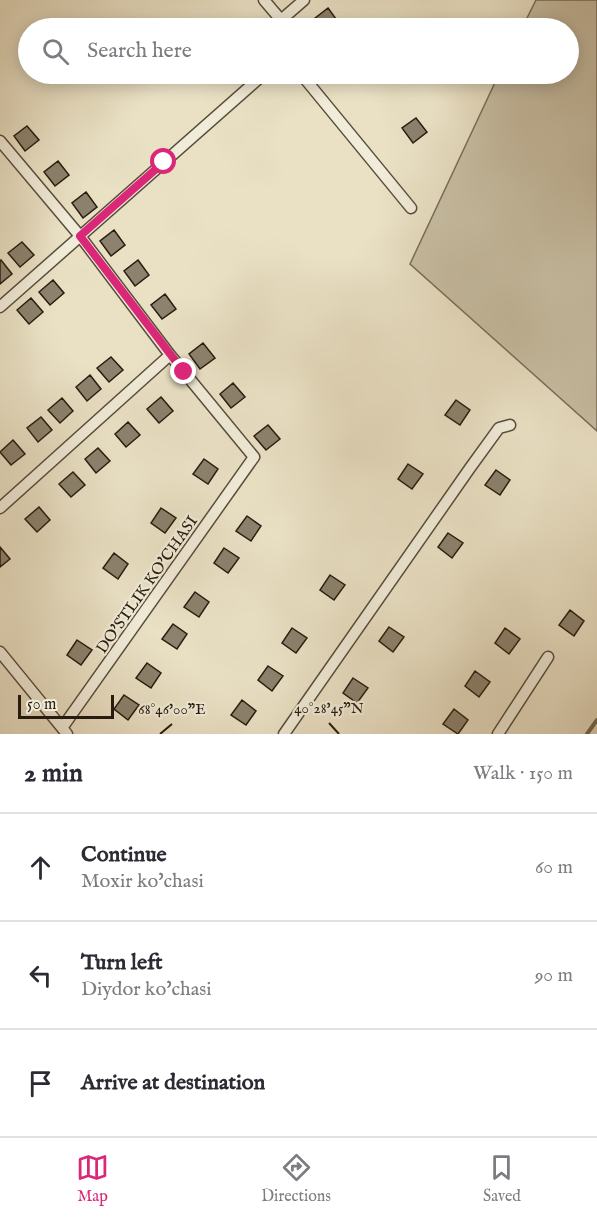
<!DOCTYPE html>
<meta charset="utf-8">
<style>
:root{--surface:#fff;--page:#f7f7f7;--text:#2b2b33;--muted:#7c7c81;--line:#e1e1e2;--accent:#db2777}
body{margin:0;font-family:"IM FELL English",serif;background:var(--page);color:var(--text)}
.scale{position:absolute;left:18px;bottom:15px;width:96px;box-sizing:border-box;padding-left:6px;border:3px solid #271c0f;border-top:0;font-size:16px;line-height:21px;white-space:nowrap;color:#271c0f;-webkit-text-stroke:4px #f1ecd9;paint-order:stroke}
.stop{position:absolute;width:18px;height:18px;margin:-14px;border:4px solid #db2777;border-radius:50%;background:#fff}
.stop.end{background:#db2777;border-color:#fff;box-shadow:0 2px 6px #0008}
.list{margin:0;padding:0;list-style:none}
h2{display:flex;justify-content:space-between;align-items:center;height:78px;margin:0;padding:0 24px;font-size:26px}
h2 small{font-size:20px;font-weight:400;color:var(--muted)}
.list li{display:grid;grid-template-columns:39px 1fr auto;gap:18px;align-items:center;box-sizing:border-box;height:108px;padding:0 24px;border-top:2px solid var(--line)}
.list b{display:block;font-size:22px;white-space:nowrap}
.list p{margin:0;font-size:20px;white-space:nowrap;color:var(--muted)}
.list em{font-size:20px;font-style:normal;color:var(--muted)}
.icon{flex:none;width:33px;height:33px;fill:none;stroke:currentColor;stroke-width:2;stroke-linecap:round;stroke-linejoin:round}
.map{position:relative;flex:none;width:597px;height:734px;overflow:hidden}
.search{position:absolute;background:var(--surface);box-shadow:0 3px 15px #0003;left:18px;right:18px;top:18px;height:66px;display:flex;align-items:center;gap:15px;box-sizing:border-box;padding:0 21px;border-radius:33px;color:var(--muted);font-size:22px}
.sheet{height:402px;background:var(--surface)}
nav{display:flex;justify-content:space-around;align-items:center;box-sizing:border-box;height:84px;border-top:2px solid var(--line);background:var(--surface);font-size:16px;color:var(--muted)}
nav a{display:grid;justify-items:center;gap:3px}
nav .on{color:var(--accent)}
.map>svg:first-child{display:block}
.green{fill:#c9c0a6;stroke:#786e5a;stroke-width:1.5}
.lines{fill:none;stroke-linecap:round;stroke-linejoin:round}
.stream{stroke:#746a57;stroke-width:4}
.building{fill:#8c826e;stroke:#271c0f;stroke-width:1.5}
.street-casing{stroke:#584d3c;stroke-width:13}
.street{stroke:#f1ecd9;stroke-width:10}
.route{stroke:#db2777;stroke-width:8}
.ticks{fill:none;stroke:#271c0f;stroke-width:2}
.labels{text-anchor:middle;stroke-width:4.5;stroke-linejoin:round;paint-order:stroke}
.street-label{font-size:16px;fill:#271c0f;stroke:#f1ecd9}
.ticks-label{font-size:15px;text-anchor:middle;fill:#271c0f;stroke:#f1ecd9;stroke-width:4.5;stroke-linejoin:round;paint-order:stroke}
</style>
<div class="map">
<svg width="597" height="734" viewBox="0 0 597 734">
<rect width="100%" height="100%" fill="#eae1c5"/>
<filter id="stains"><feTurbulence type="fractalNoise" baseFrequency=".00333" numOctaves="4"/><feColorMatrix values="0 0 0 0 .2 0 0 0 0 .09 0 0 0 0 .02 0 0 0 .5 -.17"/></filter>
<radialGradient id="worn" r=".72"><stop offset=".6" stop-color="#630" stop-opacity="0"/><stop offset="1" stop-color="#630" stop-opacity=".3"/></radialGradient>
<path class="green" d="M536,0H597V431L410,264L499,74H568V28H522Z"/>
<g class="lines">
<path class="stream" d="M587,734L597,720"/>
</g>
<path class="building" d="M328,8L339,23L332,28H321L314,19Z
M416,118L427,132L413,143L402,128Z
M27,126L39,140L25,151L14,136Z
M58,161L69,175L55,186L44,172Z
M86,192L97,207L83,218L72,203Z
M114,230L125,245L111,256L100,241Z
M22,242L34,255L20,267L8,253Z
M1,260L12,274L0,284V261Z
M138,260L149,275L135,286L124,271Z
M53,280L64,293L50,305L39,292Z
M165,294L176,309L162,319L151,305Z
M31,298L43,312L29,324L17,310Z
M203,343L215,358L200,369L189,354Z
M111,357L123,370L109,382L97,368Z
M90,375L101,389L87,401L76,387Z
M233,383L245,397L231,408L220,394Z
M161,397L173,411L159,423L147,409Z
M62,398L73,411L60,423L48,410Z
M456,400L470,410L460,425L445,415Z
M41,417L52,430L38,442L27,428Z
M128,422L140,435L126,447L115,434Z
M268,425L280,439L266,450L254,436Z
M13,440L25,454L11,465L0,452Z
M98,448L110,461L96,473L85,459Z
M204,459L218,469L208,484L193,474Z
M408,464L423,474L412,489L398,479Z
M496,470L510,480L500,495L485,485Z
M73,472L85,485L71,497L59,484Z
M39,507L50,520L37,532L25,519Z
M161,508L176,518L165,533L151,523Z
M247,516L261,526L251,541L236,531Z
M448,533L463,543L452,558L438,547Z
M0,547L10,559L0,567Z
M224,548L239,558L228,573L214,563Z
M114,553L128,564L118,579L103,568Z
M330,575L345,585L334,600L320,590Z
M195,592L209,602L199,617L184,607Z
M570,610L584,621L574,636L559,625Z
M173,624L187,634L177,649L162,639Z
M389,627L404,637L393,652L379,641Z
M292,628L307,638L296,653L282,643Z
M505,628L520,639L509,654L495,643Z
M77,640L92,650L81,665L67,655Z
M147,663L161,673L151,688L136,678Z
M268,666L283,676L272,691L258,680Z
M475,671L490,682L479,697L465,686Z
M353,678L368,688L357,703L343,693Z
M124,695L139,705L128,720L114,709Z
M242,700L256,711L246,725L231,715Z
M454,709L468,720L458,734L443,724Z"/>
<g class="lines">
<g class="street-casing">
<path id="street" d="M264,0L281,20
M284,28L281,20L304,0
M301,74L411,208
M0,141L80,236L170,355L254,457L62,728
M0,307L264,74
M0,508L170,355
M0,652L67,734
M284,734L470,468L499,428L510,425
M498,734L548,657"/>
</g>
<use href="#street" class="street"/>
</g>
<g class="lines">
<path class="route" d="M164,162L80,236L184,372"/>
</g>
<path class="ticks" d="M329,723L339,734M160,734L172,724"/>
<g class="labels">
<g class="street-label">
<text transform="translate(146 584) rotate(-55)" y="6">DO'STLIK KO'CHASI</text>
</g>
</g>
<g class="ticks-label">
<text x="329" y="713">40°28'45"N</text>
<text x="172" y="714">68°46'00"E</text>
</g>
<rect width="100%" height="100%" filter="url(#stains)"/>
<rect width="100%" height="100%" fill="url(#worn)"/>
</svg>
<div class="scale">50 m</div>
<div class="stop" style="left:164px;top:162px"></div>
<div class="stop end" style="left:184px;top:372px"></div>
<div class="search"><svg class="icon" aria-label="search" viewBox="0 0 24 24"><circle cx="10" cy="10" r="6"/><path d="M15 15l6 6"/></svg>Search here</div>
</div>
<section class="sheet">
<h2>2 min<small>Walk · 150 m</small></h2>
<ul class="list">
<li><svg class="icon" aria-label="ahead" viewBox="0 0 24 24"><path d="M12 20V5M6 11l6-6 6 6"/></svg><div><b>Continue</b><p>Moxir ko'chasi</p></div><em>60 m</em></li>
<li><svg class="icon" aria-label="left" viewBox="0 0 24 24"><path d="M17 20v-9H6M10 6l-5 5 5 5"/></svg><div><b>Turn left</b><p>Diydor ko'chasi</p></div><em>90 m</em></li>
<li><svg class="icon" aria-label="arrive" viewBox="0 0 24 24"><path d="M6 21V4h12l-3 4 3 4H6"/></svg><div><b>Arrive at destination</b></div></li>
</ul>
</section>
<nav>
<a class="on"><svg class="icon" aria-label="map" viewBox="0 0 24 24"><path d="M3 6l6-2 6 2 6-2v14l-6 2-6-2-6 2zM9 4v14M15 6v14"/></svg>Map</a>
<a><svg class="icon" aria-label="directions" viewBox="0 0 24 24"><path d="M12 3l9 9-9 9-9-9zM9 14v-3h6M13 9l2 2-2 2"/></svg>Directions</a>
<a><svg class="icon" aria-label="saved" viewBox="0 0 24 24"><path d="M7 4h10v16l-5-4-5 4z"/></svg>Saved</a>
</nav>
